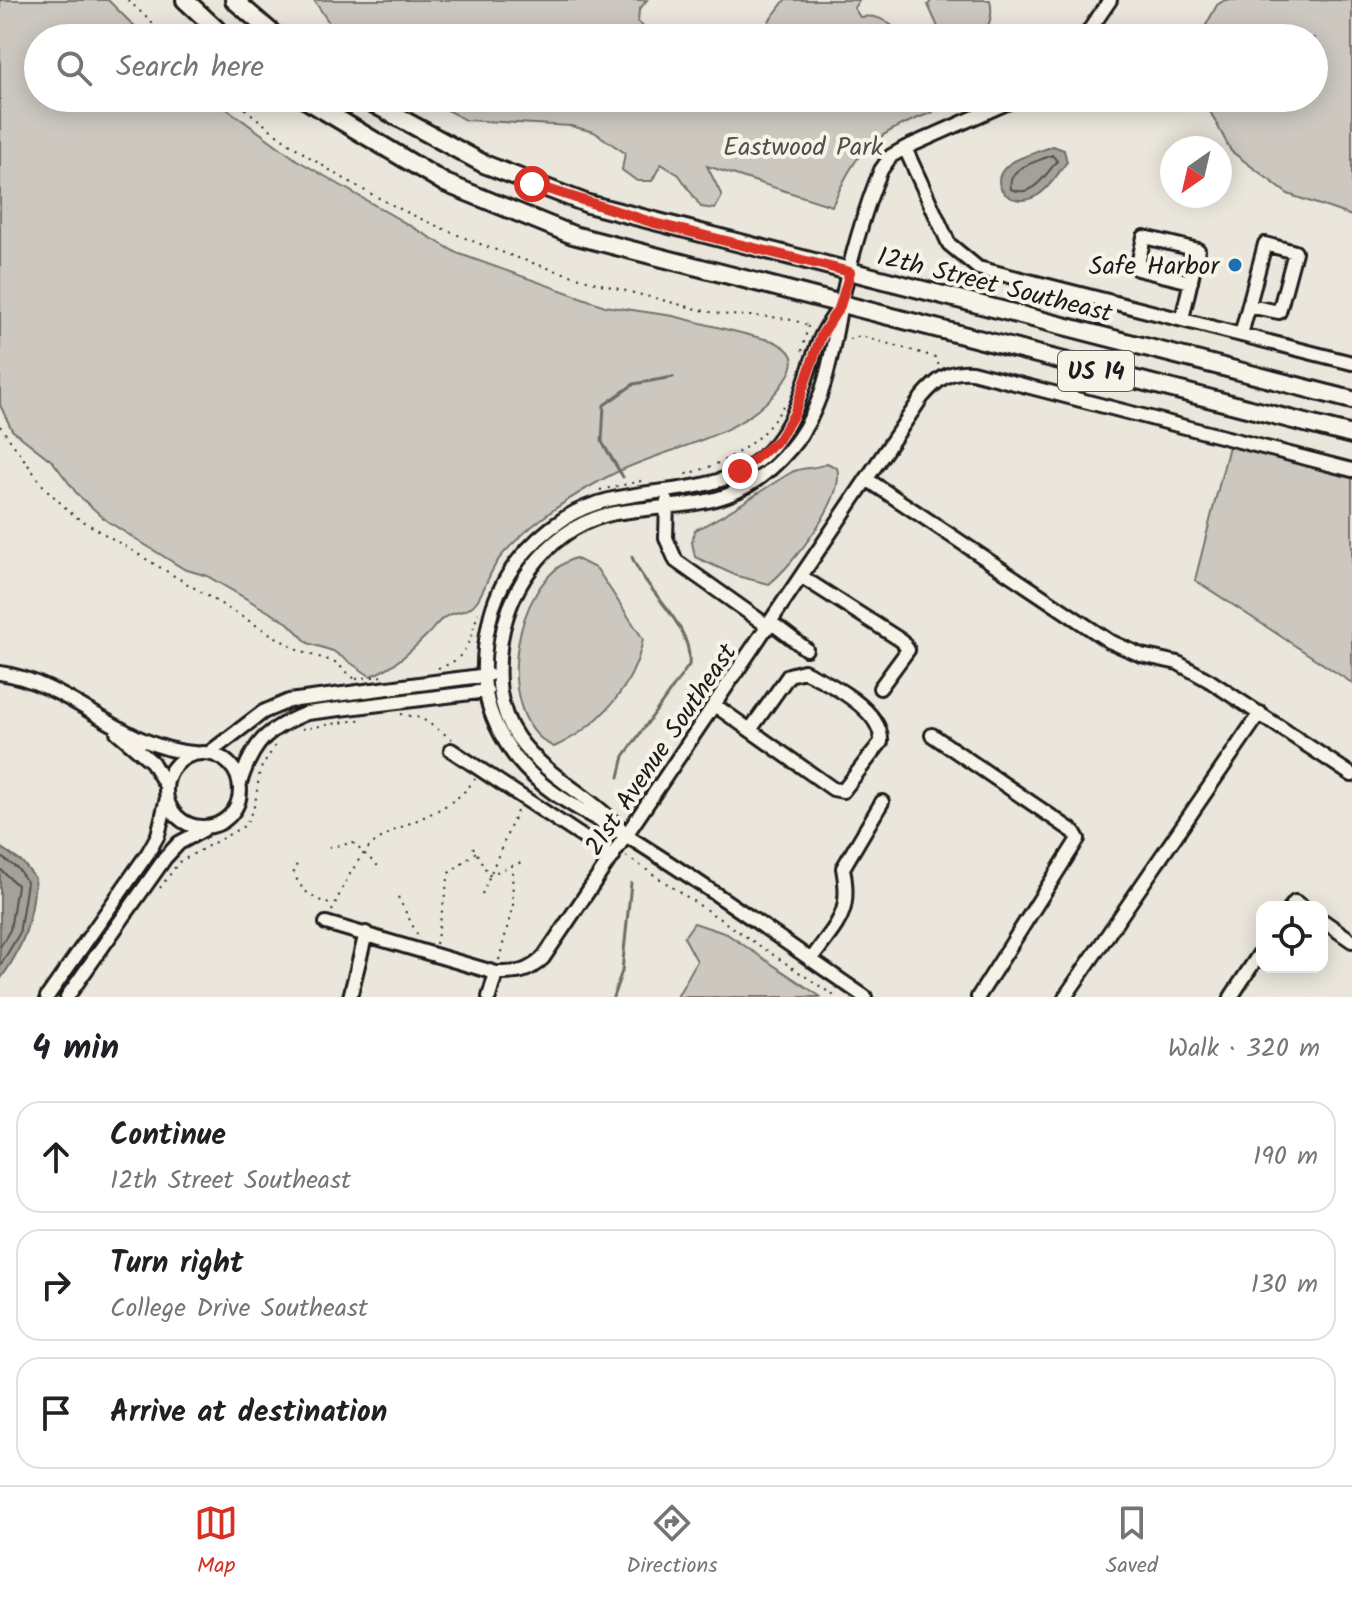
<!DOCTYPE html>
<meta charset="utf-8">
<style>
:root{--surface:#fff;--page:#f2f2f2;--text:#202124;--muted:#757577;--line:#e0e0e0;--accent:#d93025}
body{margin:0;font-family:Kalam,sans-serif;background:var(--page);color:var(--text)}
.controls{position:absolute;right:24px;bottom:24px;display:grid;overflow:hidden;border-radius:16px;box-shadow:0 4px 20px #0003}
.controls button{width:72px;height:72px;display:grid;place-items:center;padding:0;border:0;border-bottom:2px solid var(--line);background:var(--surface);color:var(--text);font:40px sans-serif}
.compass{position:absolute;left:1160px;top:136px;width:72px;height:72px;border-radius:50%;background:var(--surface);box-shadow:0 4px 20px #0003;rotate:214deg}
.stop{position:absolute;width:24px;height:24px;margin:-18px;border:6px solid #d93025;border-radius:50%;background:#fff}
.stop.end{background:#d93025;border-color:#fff;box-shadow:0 2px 8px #0008}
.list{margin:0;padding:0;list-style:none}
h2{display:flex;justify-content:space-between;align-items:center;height:104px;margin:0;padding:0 32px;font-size:34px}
h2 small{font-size:26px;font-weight:400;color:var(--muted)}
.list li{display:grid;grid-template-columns:52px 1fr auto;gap:24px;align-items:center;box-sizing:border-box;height:112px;margin:0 16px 16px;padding:0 16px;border:2px solid var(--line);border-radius:24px}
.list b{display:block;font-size:30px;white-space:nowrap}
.list p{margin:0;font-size:26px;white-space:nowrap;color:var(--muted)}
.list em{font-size:26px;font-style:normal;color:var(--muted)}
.icon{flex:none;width:44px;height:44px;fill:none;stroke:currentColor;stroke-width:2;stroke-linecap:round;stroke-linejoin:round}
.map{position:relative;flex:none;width:1352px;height:997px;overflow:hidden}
.search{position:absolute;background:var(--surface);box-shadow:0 4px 20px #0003;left:24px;right:24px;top:24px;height:88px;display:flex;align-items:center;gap:20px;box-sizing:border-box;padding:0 28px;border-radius:44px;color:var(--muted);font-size:30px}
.sheet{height:488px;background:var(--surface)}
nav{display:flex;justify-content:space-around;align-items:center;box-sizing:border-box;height:112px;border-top:2px solid var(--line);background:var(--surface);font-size:22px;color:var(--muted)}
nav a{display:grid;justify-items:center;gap:4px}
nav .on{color:var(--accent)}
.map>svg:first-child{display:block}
.green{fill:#ccc8c0;stroke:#74726e;stroke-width:2}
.water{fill:#a3a19a;stroke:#6d6c68;stroke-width:2}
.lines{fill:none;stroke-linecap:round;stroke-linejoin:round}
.shore{stroke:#52514e;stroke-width:2}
.stream{stroke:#6d6c68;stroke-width:3}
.minor-casing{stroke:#1c1c1c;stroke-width:18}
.major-casing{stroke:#1c1c1c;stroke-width:22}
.path{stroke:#1c1c1c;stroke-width:2;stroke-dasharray:2 6;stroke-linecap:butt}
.minor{stroke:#f7f3e8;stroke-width:12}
.major{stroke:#f7f3e8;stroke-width:16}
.route{stroke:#d93025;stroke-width:10}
.poi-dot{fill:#1f6fb2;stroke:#f7f3e8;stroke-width:3}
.labels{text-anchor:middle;stroke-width:8;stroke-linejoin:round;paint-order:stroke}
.shield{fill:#f7f3e8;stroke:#5e5c59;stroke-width:2}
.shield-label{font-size:24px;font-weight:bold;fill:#1c1c1c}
.park-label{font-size:26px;fill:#51504d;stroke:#f7f3e8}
.poi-label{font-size:26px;fill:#1c1c1c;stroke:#f7f3e8;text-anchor:end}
.street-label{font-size:26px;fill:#1c1c1c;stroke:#f7f3e8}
</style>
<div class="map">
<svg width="1352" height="997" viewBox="0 0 1352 997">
<rect width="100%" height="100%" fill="#eae6dc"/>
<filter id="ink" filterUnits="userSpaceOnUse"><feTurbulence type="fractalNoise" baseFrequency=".0125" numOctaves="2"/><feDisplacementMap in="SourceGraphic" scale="16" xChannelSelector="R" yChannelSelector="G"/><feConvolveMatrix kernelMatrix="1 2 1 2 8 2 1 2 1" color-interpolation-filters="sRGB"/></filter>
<g filter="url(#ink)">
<path class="green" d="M0,0H108L146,38H38V98H212L297,160L457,253L605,306L673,316L773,341C791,349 799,359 787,377C747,442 667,444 605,478C570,497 530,524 503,554C490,568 487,586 477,601C468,614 457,610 445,617C439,620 433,629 428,634C410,652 395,667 370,676L333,651L308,643L288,623L207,576L184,569L107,521L78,495L53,462L12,430L0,405Z
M314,0H647L639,10L638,22L655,38H339Z
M785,0H859L854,8L860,17C875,15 881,18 894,27L896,38H739L753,32L771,34L769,21Z
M932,0H990C994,17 988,25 983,38H943L928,5Z
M1225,0H1352V216L1288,194L1231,151L1203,98H1314V38H1199L1217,5Z
M407,98H927L933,112C872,136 859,145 832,206L707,166L722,196L715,209L701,207L679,175L661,164L652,181H637L622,170L625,153L594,132L571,126L465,120L440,106Z
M1229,446L1352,477V683L1195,580Z
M827,463L837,468C846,498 792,566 769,584L737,576L695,557L692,542L695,530C730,514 759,491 792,472C803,466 816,470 827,463Z
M575,558L597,569L643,639C634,688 598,727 554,747C490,717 513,580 575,558Z
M694,923L727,934L821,997H677L697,961L684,937Z"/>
<path class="water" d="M1053,146L1064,150L1067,162C1059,172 1049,189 1038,195C1013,211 985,185 1007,166C1018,156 1040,152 1053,146Z
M0,847L23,863L35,878C33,918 24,947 0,980Z"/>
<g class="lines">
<path class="shore" d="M1052,155L1057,161C1045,175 1032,199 1011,189C1006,167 1035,163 1052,155Z
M0,856L18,869L27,882L19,934L0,966
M0,869L17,885L10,930L0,947"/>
<path class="stream" d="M623,477L602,442L604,405L634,384L673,377
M619,777L624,756L689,665C693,624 647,594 632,557
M613,997L622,971L631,883"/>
<g class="minor-casing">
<path id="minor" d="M1084,38L1110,0
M905,148L949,244L978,268L1352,363
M840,306C834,316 826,326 821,337C806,370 802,406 780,437C729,511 632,475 565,518C528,542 498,578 489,623C478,676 483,714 517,759C548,797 589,813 630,838C710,887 787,944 865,997
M1182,319L1198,250L1144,237L1137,269L1191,282
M1241,335L1265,244L1295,252L1279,312L1249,306
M868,480L1109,641L1141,655L1178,663L1210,681L1352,775
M667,501L666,538L676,561L769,627
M802,577L902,641L908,650L880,688
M772,623L806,649
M0,673C71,683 123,749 194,753
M716,706L833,789L843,791L881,742C883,710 829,683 804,671L789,675L750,730
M117,732L152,762L166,786
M932,735L1074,832L1078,839L978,997
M451,750L613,857
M166 790a37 37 0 1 1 74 0a37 37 0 1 1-74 0Z
M209,753L263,712L289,701L488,675
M240,783C253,742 267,729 307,713L487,691
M621,829C590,795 546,777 518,738C497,708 496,674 501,640C511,581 553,525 615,513C687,501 736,513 790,449C824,409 831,358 840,309C848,268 865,207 881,170L891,156L905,148L1018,98
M1291,907L1295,902L1303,907
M1322,920L1352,941
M326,923L496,973C517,973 527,973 543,958L922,397C937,380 948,370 972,372L1352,470
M811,960C837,922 852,916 843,868L882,802
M47,997L148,853L158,835L167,798
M67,997L165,858L179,843L203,830
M350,997L366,933
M489,997L496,973
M1065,997L1260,713
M1231,997L1262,950"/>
</g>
<g class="major-casing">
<path id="major" d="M185,0L226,38
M234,0L278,38
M303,98L445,183L573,235L1352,435
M363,98L484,164L588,204L1352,400"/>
</g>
<path class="path" d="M128,0L168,38
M233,98C352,205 510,263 662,300C682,305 702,311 721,314C751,318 784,313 811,327
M849,339L861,336L935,357L940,368
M802,351L808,326
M0,426L44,487L73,515L299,651L335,662L356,680
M686,474C725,465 764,441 783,406
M600,490L641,481
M438,668C468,660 470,639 478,613
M356,679L381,676
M401,714L421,718L452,739
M302,729L363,719
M329,847L353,843L379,867
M473,847L489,875L524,861
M626,856L836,997
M297,865L293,869C298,890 314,900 333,905
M160,888L179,862L246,825L255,804L260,770L276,744
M482,894L517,811
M398,897L418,936
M332,911C341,890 357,856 375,842C409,818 449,815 475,779
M436,944L449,873L476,852
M499,960L513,905L512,865"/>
<use href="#minor" class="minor"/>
<use href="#major" class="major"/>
</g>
</g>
<g class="lines" filter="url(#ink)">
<path class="route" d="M532,184L654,223L850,272L840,306L821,336L794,414L779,439L740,471"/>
</g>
<circle class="poi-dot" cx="1235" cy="265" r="8"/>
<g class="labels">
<rect class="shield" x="1058" y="351" width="76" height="40" rx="6"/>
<g class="shield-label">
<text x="1096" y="379">US 14</text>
</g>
<g class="park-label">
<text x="803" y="155">Eastwood Park</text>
</g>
<g class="poi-label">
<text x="1219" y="274">Safe Harbor</text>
</g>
<g class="street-label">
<text transform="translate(995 284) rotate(14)" y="9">12th Street Southeast</text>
<text transform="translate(660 749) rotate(-56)" y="9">21st Avenue Southeast</text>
</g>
</g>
</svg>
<div class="controls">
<button><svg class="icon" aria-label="locate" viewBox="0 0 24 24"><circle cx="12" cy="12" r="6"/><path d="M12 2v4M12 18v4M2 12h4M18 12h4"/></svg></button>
</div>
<svg class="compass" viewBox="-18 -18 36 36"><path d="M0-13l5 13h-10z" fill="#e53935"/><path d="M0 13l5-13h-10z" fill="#757577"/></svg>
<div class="stop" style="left:532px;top:184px"></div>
<div class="stop end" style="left:740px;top:471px"></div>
<div class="search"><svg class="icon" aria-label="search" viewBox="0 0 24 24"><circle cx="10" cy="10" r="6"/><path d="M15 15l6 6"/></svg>Search here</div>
</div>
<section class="sheet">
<h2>4 min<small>Walk · 320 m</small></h2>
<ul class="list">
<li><svg class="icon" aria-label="ahead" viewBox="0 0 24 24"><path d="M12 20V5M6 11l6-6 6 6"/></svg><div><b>Continue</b><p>12th Street Southeast</p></div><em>190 m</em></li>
<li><svg class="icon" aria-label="right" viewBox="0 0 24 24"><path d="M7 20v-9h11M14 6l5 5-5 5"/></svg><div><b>Turn right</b><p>College Drive Southeast</p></div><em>130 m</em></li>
<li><svg class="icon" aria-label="arrive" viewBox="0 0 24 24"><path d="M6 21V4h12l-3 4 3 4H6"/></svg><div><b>Arrive at destination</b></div></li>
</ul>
</section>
<nav>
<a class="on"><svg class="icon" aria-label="map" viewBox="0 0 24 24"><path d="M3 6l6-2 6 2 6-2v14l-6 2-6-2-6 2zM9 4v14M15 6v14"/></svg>Map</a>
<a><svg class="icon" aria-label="directions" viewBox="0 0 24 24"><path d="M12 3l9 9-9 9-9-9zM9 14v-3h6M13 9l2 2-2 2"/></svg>Directions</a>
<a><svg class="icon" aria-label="saved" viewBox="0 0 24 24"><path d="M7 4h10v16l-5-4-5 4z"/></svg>Saved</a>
</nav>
